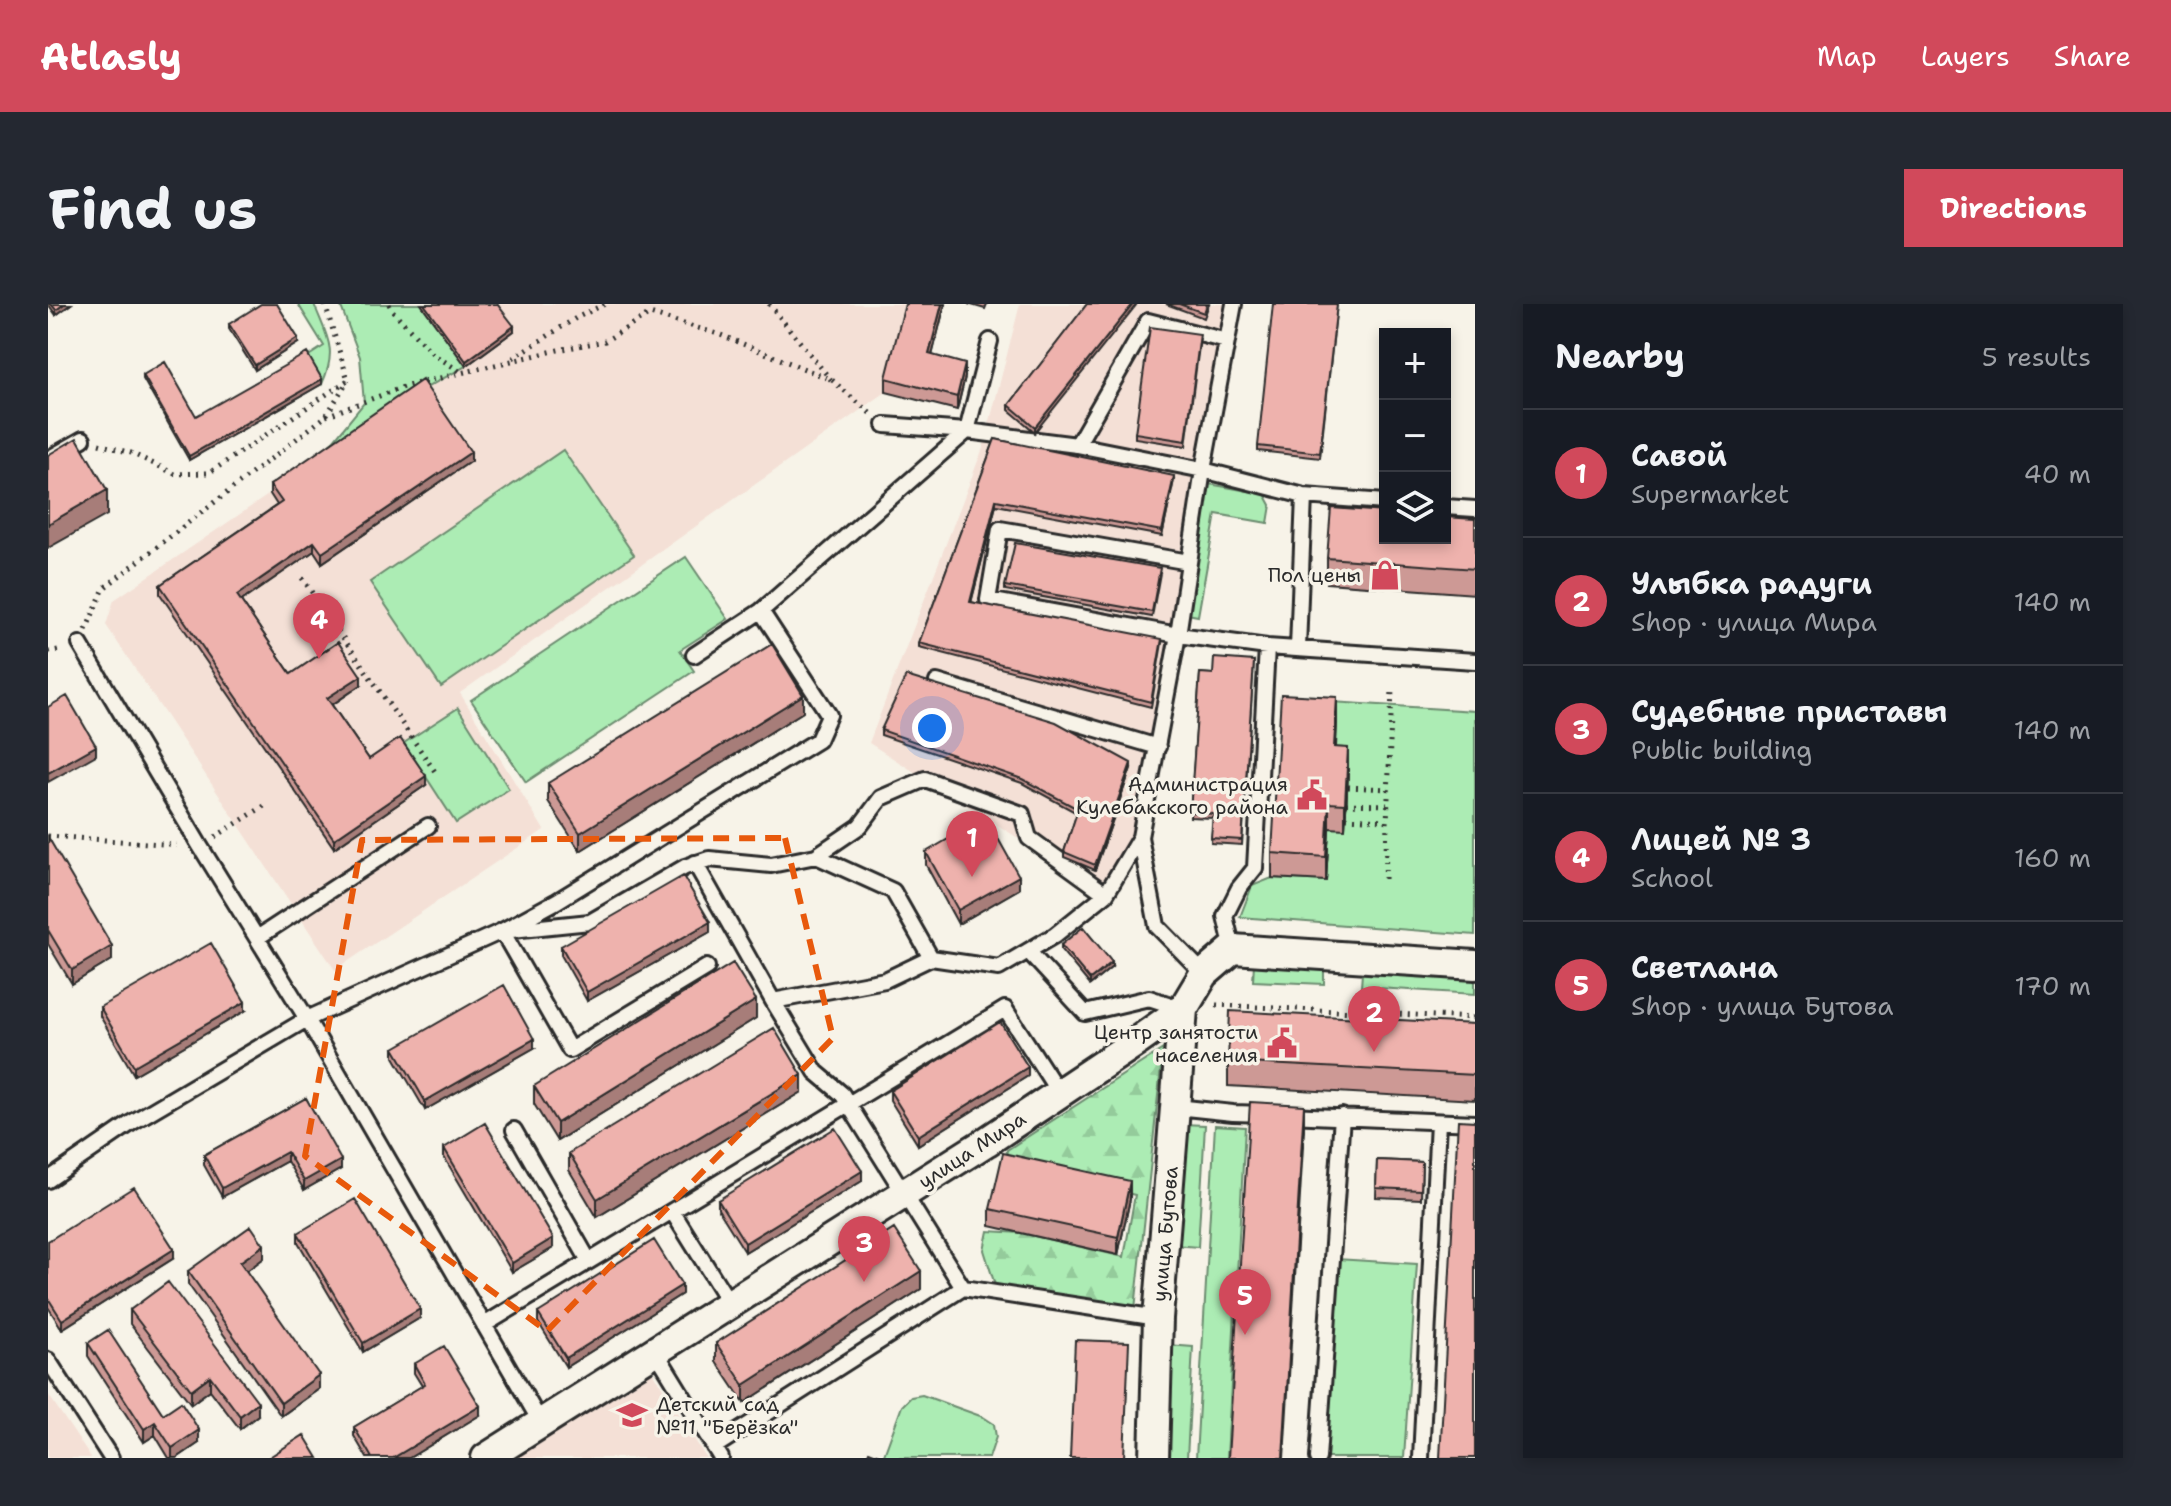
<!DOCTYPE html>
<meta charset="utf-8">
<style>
:root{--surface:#171b24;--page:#242831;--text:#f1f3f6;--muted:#9ea1a6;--line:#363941;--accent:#d1495b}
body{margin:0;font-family:"Shantell Sans",sans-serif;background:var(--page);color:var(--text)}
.controls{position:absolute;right:24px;top:24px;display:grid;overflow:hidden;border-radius:0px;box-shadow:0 4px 12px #0003}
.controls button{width:72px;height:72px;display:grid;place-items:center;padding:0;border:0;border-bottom:2px solid var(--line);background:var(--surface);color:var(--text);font:40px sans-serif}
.you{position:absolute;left:884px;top:424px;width:28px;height:28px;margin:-20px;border:6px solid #fff;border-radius:50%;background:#1a73e8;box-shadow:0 0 0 12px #1a73e833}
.badge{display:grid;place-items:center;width:52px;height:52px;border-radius:50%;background:var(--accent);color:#fff;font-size:26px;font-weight:700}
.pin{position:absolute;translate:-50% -66px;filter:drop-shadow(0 2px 4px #0008)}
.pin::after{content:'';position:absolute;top:42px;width:28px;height:24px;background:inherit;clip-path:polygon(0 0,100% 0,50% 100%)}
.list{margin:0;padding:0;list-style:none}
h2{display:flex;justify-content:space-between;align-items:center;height:104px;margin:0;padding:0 32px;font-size:34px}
h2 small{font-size:26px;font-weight:400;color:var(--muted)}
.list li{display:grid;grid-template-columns:52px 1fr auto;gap:24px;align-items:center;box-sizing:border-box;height:128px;padding:0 32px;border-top:2px solid var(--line)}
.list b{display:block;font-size:30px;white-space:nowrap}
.list p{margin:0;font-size:26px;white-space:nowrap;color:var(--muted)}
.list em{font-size:26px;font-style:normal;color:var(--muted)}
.icon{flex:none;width:44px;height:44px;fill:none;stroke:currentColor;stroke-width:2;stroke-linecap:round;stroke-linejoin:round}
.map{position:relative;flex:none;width:1427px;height:1154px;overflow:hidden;border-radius:0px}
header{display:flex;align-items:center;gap:48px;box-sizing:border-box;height:112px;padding:0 40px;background:var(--accent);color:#fff}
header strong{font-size:38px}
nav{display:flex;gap:44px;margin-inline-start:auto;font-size:28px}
.intro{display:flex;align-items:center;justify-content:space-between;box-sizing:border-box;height:192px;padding:0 48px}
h1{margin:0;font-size:56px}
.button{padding:20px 36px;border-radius:0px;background:var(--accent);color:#fff;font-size:28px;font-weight:700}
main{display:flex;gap:48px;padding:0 48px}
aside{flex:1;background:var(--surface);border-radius:0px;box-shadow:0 4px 12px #0003}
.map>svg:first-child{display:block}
.built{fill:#f4e0d6}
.green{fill:#acecb4;stroke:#6c8c70;stroke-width:2}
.forest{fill:url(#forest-firs);stroke:#6c8c70;stroke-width:2}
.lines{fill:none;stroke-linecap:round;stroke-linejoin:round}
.lane-casing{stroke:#2b2b2b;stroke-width:20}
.street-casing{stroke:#2b2b2b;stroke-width:34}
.path{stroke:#2b2b2b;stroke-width:5;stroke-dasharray:2 6;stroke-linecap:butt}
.lane{stroke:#f7f3e8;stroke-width:14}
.street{stroke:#f7f3e8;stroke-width:28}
.wall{fill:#cd9995;stroke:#2b2b2b;stroke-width:2}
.shaded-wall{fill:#a77d79;stroke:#2b2b2b;stroke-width:2}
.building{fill:#eeb2ad;stroke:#2b2b2b;stroke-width:2}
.marked{fill:none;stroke:#e8590c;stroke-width:6;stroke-dasharray:16 10;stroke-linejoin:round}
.labels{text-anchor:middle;stroke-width:7;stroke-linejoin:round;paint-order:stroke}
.poi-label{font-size:20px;fill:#2b2b2b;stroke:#f7f3e8;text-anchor:end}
.street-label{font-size:20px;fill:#2b2b2b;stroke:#f7f3e8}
</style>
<header>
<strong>Atlasly</strong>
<nav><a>Map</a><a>Layers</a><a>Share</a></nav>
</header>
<div class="intro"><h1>Find us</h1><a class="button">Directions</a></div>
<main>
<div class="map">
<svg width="1427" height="1154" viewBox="0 0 1427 1154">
<defs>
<pattern id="forest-firs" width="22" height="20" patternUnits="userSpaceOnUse" patternTransform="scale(2)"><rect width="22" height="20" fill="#acecb4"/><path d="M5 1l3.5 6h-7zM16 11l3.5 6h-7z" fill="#94cb9b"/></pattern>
</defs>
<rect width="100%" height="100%" fill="#f7f3e8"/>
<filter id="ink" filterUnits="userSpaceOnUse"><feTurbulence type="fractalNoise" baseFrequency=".0125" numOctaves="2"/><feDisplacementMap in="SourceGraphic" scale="16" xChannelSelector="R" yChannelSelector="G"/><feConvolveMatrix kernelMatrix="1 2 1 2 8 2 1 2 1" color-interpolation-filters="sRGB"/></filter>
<g filter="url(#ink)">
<path class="built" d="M373,0H860L838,88L412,389L496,526L287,666L58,321L66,296L374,86L417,61Z
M972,0H1186L1092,533L1058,590L821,439L935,144Z
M605,1068L658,1154H468Z
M0,1090L43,1154H0Z"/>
<path class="green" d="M250,0H266C279,33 290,45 274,80L259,53L276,42Z
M292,0H373L418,62L374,86L222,190L286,136L316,99L312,53Z
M515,146L586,251L393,383L322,278Z
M1161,180L1217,190L1223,201L1220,219L1168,210L1150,312L1139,310Z
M638,253L680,315L632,346L646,367L478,478L423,396Z
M1235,395L1427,407V631L1192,613L1204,582L1224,574L1278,577L1281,524H1297L1300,469Z
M410,404L461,485L408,519L356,439Z
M1206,659L1276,662V680L1205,677Z
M1314,669L1427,676V690L1313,683Z
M1134,820L1157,821L1150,943L1126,941Z
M1167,821L1197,823L1179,1154H1148Z
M1288,955L1369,960L1356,1154H1275Z
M1120,1041L1145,1043L1139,1154H1114Z
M874,1091L935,1113L946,1120L948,1133L941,1154H835L854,1102L863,1093Z"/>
<path class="forest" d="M1115,745L1087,1005L947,981L936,946L940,927L974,929L1076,953L1087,891L957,859L959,846Z"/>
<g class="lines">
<g class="lane-casing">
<path id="lane" d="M837,121L919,127L1029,141L1155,166L1256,192L1337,198
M1029,141L1100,17L1179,37
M0,155L35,135
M1397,203L1427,205
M1141,258L952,225L940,296L1130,331L1219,343L1427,357
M32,340L152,542L259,715L493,1119
M1250,344L1256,192
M646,351L713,307L919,127L942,37
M889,378L1110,443
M1092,533L1109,622L1156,670
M768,552L845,587L883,654L951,664L1007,631L1058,590L1092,533L1130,331L1155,166L1186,0
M647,559L725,697L768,768L794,790L915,984L1110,1014
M209,634L380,522
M1185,645L1177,612L1191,584L1207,564L1219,343
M980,647L1037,709L1101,694L1135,705
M659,663L522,746L454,627L542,618L637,563L661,555L723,561L768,552L812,522L833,494L877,475L974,510L981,534L1058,590
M725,697L837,676L883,654
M1128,803L1185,809L1219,810
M1240,811L1427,819
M466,826L541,957
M0,876L83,819L259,715L454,627L509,597L770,436L781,411L713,307
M624,907L682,1000
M436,1021L957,705L1011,789
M608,1048L673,1154
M0,1056L63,1154
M666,1143L915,984
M1270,1154L1294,812
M1373,1154L1390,818"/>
</g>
<g class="street-casing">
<path id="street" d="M438,1154L938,838L1091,736L1135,705L1156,670L1185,645L1427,661
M1106,1154L1110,1014L1135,705"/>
</g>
<path class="path" d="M341,0L344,6L385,50L413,68
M721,0L783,76
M465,54L528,14L557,0
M278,112L358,82L510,46L557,37L602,10L670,30L784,76L823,110
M51,140L83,149L127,170L161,169L300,76L277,0
M254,274L388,469
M38,326L56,284L278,112L300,76
M0,348L15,345
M1300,483L1340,485
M1298,500L1339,501
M1298,514L1338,516
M0,532L128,541
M167,533L221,499
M1337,575L1344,385
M1168,701L1427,714"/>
<use href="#lane" class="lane"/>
<use href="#street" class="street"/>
</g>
<path class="wall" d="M0,0H23L8,11Z
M373,0H449L466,27L418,62Z
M897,0L884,51L917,73L909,106L838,88V74Z
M920,0H939L937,5Z
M1039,0L987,128L961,106V101Z
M1118,0H1161L1156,14Z
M1289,0L1272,154L1210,147V142Z
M181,20L250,39L207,66L181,25Z
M1152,34L1138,142L1087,134V129Z
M95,71L148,112L274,80L141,156L95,75Z
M947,135L1126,176L1114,232L948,201L923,298L1114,339L1103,403L871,343V339Z
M423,157L274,259L266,247L193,297L243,370L313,381L284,401L321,455L378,481L286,544L112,290V281L229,201L222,190V181Z
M1427,215V290L1279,279V254Z
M1112,269L1104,313L957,286V282Z
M1206,357L1194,541L1163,539L1165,514L1142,513L1152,369L1165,370Z
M755,408L532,547L500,497V479Z
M1289,418L1288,443L1300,468L1297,525L1281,524L1278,577L1224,574V549Z
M833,426L1083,464L1047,566L1016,553V548L1029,509L974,479L833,431Z
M0,533L64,656L24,680L0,640Z
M878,548L971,585L910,620L878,561Z
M662,628L539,697L513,651V642Z
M1013,641L1064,663L1042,681L1013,646Z
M52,703L197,707L86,771L52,712Z
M708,714L509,837L486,800V782Z
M1427,720V796L1180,782V758Z
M346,744H486L377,806L346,753Z
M980,772L870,841L842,796V787Z
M754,788L549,913L521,866V849Z
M258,794L293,865L256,886L239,857L174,893L156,861V851Z
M396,844L505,944L464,968L396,853Z
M1329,856L1374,858L1373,895L1328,893Z
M814,877L697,948L670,905V896Z
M1082,895L1070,951L942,922V905Z
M250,929L372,1014L315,1048L250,938Z
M0,937L126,954L14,1025L0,1003Z
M216,954L198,967L271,1085L233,1112L140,980V967Z
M873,985L696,1099L668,1057V1039Z
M634,990L518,1063L490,1018V1009Z
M82,1006L210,1111L192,1125L162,1086L143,1100L82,1020Z
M40,1039L115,1110L151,1139L129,1154H121L107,1131L96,1138L40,1052Z
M366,1060L432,1111L361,1154H319L306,1132V1123L374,1082L366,1069Z"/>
<path class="shaded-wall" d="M16,0H23L8,11V6Z
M894,0H897L881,64V50Z
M1085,0H1089L987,128V123Z
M466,22V27L418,62V57Z
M250,34V39L207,66V61Z
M917,60V73L909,106V93Z
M274,75V80L141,156V152Z
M423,148V157L274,259V249Z
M1126,172V176L1114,232V227Z
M59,186V211L0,244V220Z
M948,196V201L922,303V298Z
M266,238V247L189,300V291Z
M313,372V381L279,404V394Z
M755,391V408L532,547V529Z
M1289,393V418L1286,467V443Z
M48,442V451L0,478V469Z
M1300,444V468L1297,525V500Z
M1083,459V464L1047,566V561Z
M378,472V481L286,544V535Z
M1281,499V524L1278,577V553Z
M971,572V585L910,620V606Z
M662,618V628L539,697V688Z
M64,642V656L24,680V666Z
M1064,658V663L1042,681V676Z
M708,696V714L509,837V819Z
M197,698V707L86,771V762Z
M486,735V744L377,806V797Z
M980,763V772L870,841V832Z
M754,771V788L549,913V895Z
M1256,801V826L1236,1154H1235Z
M239,848V857L174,893V884Z
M293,856V865L256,886V877Z
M814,867V877L697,948V939Z
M1082,877V895L1070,951V933Z
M505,934V944L464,968V959Z
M216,941V954L192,972V958Z
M126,945V954L14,1025V1016Z
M873,967V985L696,1099V1081Z
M634,981V990L518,1063V1054Z
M372,1005V1014L315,1048V1039Z
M271,1071V1085L233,1112V1099Z
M162,1072V1086L143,1100V1086Z
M210,1098V1111L192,1125V1112Z
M432,1102V1111L361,1154H345Z
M107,1118V1131L96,1138V1125Z
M151,1126V1139L129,1154H124V1144Z"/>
<path class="building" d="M3,0H16L8,6Z
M213,0H229L250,34L207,61L181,20Z
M376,0H449L466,22L418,57Z
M857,0H894L881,50L917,60L909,93L838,74Z
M1039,0H1085L987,123L961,101Z
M1131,0H1159L1156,9Z
M1225,0H1289L1272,149L1210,142Z
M1102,23L1152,30L1138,137L1087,129Z
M259,49L274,75L141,152L95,71L117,58L148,112Z
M374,76L423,148L274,249L266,238L189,291L243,370L290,338L313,372L279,394L321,455L352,434L378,472L286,535L112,281L234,198L222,181Z
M29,134L59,186L0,220V151Z
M947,135L1126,172L1114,227L948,196L922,298L1114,335L1103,398L871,339Z
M1283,204L1337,208V234H1397V213L1427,215V265L1279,254Z
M967,239L1112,264L1104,308L957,282Z
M724,340L755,391L532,529L500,479Z
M1166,354L1206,357L1194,536L1163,534L1165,510L1142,508L1152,369L1165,370Z
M858,372L1008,418L1083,459L1047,561L1016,548L1030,505L974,475L833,426Z
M1233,390L1289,393L1286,443L1300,444L1297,500L1281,499L1278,553L1224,549Z
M19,392L48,442L0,469V403Z
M938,513L971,572L910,606L878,548Z
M0,533L64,642L24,666L0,626Z
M635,572L662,618L539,688L513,642Z
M1035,623L1064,658L1042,676L1013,641Z
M163,639L197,698L86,762L52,703Z
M685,659L708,696L509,819L486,782Z
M456,681L486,735L377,797L346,744Z
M1182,707L1427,720V771L1180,758Z
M952,718L980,763L870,832L842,787Z
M726,724L754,771L549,895L521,849Z
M258,794L293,856L256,877L239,848L174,884L156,851Z
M1202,798L1256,801L1235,1154H1180Z
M1410,816L1427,817V1154H1392Z
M437,819L505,934L464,959L396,844Z
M787,824L814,867L697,939L670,896Z
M955,849L1082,877L1070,933L942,905Z
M1329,856L1374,858L1373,886L1328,884Z
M86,883L126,945L14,1016L0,994V937Z
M307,895L372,1005L315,1039L250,929Z
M203,922L216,941L192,958L271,1071L233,1099L140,967Z
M846,925L873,967L696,1081L668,1039Z
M606,936L634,981L518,1054L490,1009Z
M120,978L210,1098L192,1112L162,1072L143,1086L82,1006Z
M60,1026L115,1110L133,1098L151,1126L124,1144L107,1118L96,1125L40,1039Z
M1027,1036L1081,1038L1076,1154H1022Z
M396,1042L432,1102L345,1154H324L306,1123L377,1080L366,1060Z
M256,1131L270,1154H220Z
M821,1147L834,1152L833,1154H818Z"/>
</g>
<path class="marked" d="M737,534L785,734L499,1027L257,852L314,536Z"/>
<defs>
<g id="shop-bare" transform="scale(2.4)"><path d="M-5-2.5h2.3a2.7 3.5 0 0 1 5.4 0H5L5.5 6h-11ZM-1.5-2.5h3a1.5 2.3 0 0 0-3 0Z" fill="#d1495b" stroke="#f7f3e8" stroke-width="2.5" paint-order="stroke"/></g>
<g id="civic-bare" transform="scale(2.4)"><path d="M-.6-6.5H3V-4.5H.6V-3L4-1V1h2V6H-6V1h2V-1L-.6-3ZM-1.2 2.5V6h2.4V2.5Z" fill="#d1495b" stroke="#f7f3e8" stroke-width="2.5" paint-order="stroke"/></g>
<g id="school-bare" transform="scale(2.4)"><path d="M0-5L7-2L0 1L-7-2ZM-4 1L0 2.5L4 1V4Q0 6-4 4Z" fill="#d1495b" stroke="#f7f3e8" stroke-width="2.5" paint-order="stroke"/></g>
</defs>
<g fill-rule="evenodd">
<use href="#shop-bare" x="1337" y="271"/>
<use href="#civic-bare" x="1264" y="491"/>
<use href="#civic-bare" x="1234" y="739"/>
<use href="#school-bare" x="584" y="1111"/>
</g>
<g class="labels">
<g class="poi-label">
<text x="1313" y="278">Пол цены</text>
<text x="1240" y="487">Администрация<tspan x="1240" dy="23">Кулебакского района</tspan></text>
<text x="1210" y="735">Центр занятости<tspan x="1210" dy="23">населения</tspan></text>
<text x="608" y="1107" text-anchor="start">Детский сад<tspan x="608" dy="23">№11 "Берёзка"</tspan></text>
</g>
<g class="street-label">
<text transform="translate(924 846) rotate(-33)" y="7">улица Мира</text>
<text transform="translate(1117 930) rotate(-85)" y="7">улица Бутова</text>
</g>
</g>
</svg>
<div class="controls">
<button>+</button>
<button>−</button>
<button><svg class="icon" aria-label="layers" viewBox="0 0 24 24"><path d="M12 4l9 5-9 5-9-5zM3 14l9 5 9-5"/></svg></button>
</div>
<div class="you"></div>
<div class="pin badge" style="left:924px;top:573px">1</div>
<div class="pin badge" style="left:1326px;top:748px">2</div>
<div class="pin badge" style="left:816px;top:978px">3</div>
<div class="pin badge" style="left:271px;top:355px">4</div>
<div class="pin badge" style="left:1197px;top:1031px">5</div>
</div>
<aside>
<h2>Nearby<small>5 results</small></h2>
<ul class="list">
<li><span class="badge">1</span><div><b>Савой</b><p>Supermarket</p></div><em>40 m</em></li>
<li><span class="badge">2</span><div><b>Улыбка радуги</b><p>Shop · улица Мира</p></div><em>140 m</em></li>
<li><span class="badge">3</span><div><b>Судебные приставы</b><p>Public building</p></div><em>140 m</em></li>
<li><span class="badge">4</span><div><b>Лицей № 3</b><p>School</p></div><em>160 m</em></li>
<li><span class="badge">5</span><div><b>Светлана</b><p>Shop · улица Бутова</p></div><em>170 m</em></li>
</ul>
</aside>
</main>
